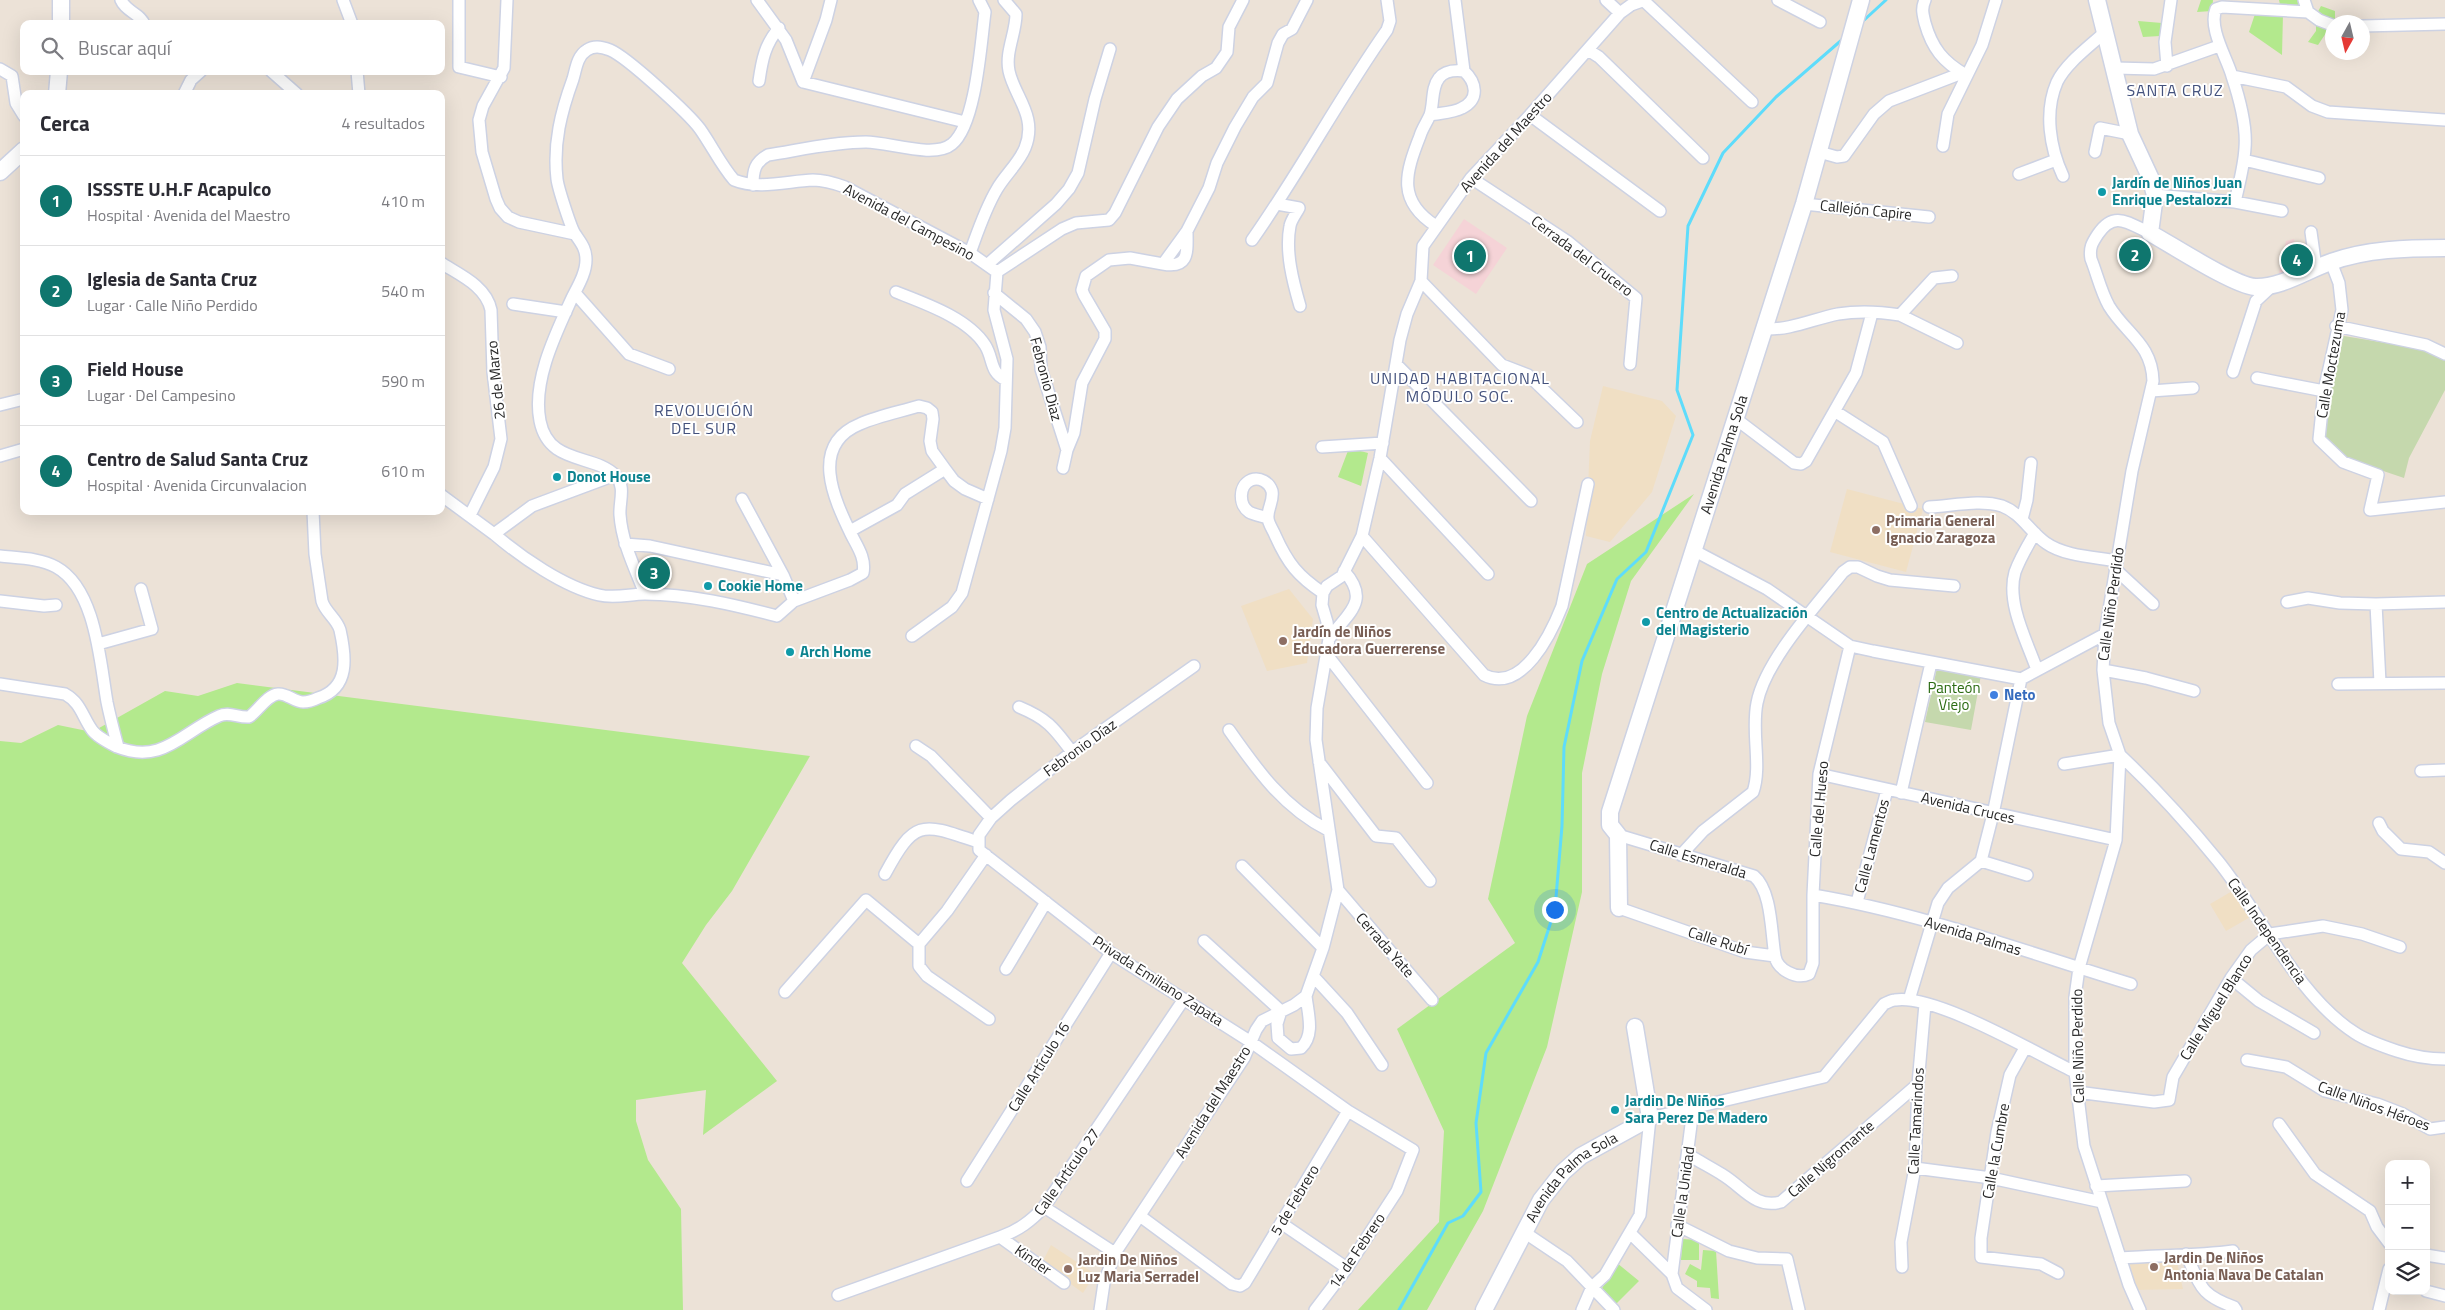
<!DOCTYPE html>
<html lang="es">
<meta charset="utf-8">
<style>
:root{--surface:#fff;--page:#f7f7f7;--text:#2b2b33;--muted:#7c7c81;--line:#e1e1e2;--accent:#0f766e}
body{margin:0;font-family:"Titillium Web",sans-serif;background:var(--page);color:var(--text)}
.controls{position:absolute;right:15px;bottom:15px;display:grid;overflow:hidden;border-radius:10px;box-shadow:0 5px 20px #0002}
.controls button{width:45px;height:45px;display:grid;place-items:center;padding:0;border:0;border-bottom:1px solid var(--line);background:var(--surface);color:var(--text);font:25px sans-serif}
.compass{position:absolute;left:2325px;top:15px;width:45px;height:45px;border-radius:50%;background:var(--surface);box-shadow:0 5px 20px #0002;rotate:188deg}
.you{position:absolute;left:1554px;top:909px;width:18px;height:18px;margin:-12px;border:4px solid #fff;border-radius:50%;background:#1a73e8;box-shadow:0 0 0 8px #1a73e833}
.badge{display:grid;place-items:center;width:32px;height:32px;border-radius:50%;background:var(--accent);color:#fff;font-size:16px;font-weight:700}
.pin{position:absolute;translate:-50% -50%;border:2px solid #fff;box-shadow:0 1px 5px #0006}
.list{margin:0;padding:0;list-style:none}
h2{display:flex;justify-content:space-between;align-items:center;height:65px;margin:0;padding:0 20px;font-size:21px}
h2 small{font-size:16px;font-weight:400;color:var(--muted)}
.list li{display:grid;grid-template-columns:32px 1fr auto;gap:15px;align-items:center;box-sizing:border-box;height:90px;padding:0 20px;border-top:1px solid var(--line)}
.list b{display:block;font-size:19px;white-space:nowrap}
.list p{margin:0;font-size:16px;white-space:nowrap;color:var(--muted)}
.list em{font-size:16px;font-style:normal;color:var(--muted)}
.icon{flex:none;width:28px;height:28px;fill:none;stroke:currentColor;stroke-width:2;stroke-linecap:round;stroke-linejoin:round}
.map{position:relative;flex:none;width:2445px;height:1310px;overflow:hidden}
.search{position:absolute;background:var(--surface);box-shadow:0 5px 20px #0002;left:20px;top:20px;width:425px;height:55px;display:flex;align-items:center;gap:12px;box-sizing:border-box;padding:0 18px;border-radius:10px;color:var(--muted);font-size:19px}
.panel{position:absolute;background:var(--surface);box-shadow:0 5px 20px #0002;left:20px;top:90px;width:425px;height:425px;border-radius:10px}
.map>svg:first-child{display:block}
.education{fill:#f0dfc4}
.medical{fill:#f5d3d7}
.green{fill:#b3e98d}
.cemetery{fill:#c5d8ad}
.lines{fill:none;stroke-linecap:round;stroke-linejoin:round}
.stream{stroke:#5edcfb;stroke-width:3}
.street-casing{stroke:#cdd2e3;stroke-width:14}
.secondary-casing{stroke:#cdd2e3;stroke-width:19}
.street{stroke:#fff;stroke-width:11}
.secondary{stroke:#fff;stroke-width:16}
.culture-dot{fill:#0f9aa8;stroke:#fff;stroke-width:2}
.education-dot{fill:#8d6e63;stroke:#fff;stroke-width:2}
.shop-dot{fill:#3f7fe0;stroke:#fff;stroke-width:2}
.labels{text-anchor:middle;stroke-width:4;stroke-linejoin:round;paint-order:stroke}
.street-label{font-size:15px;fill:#282828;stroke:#fff}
.culture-label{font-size:15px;font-weight:bold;fill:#0d838f;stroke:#fff;text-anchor:start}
.education-label{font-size:15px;font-weight:bold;fill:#785e54;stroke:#fff;text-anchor:start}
.park-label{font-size:15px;fill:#2b6b12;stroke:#fff}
.shop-label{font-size:15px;font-weight:bold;fill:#366cbe;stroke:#fff;text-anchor:start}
.neighbourhood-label{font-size:16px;letter-spacing:1px;fill:#44527d;stroke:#fff}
</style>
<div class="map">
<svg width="2445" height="1310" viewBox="0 0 2445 1310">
<rect width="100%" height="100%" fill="#ece2d7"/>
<path class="education" d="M1603,386L1662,401L1676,416L1652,492L1610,542L1586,536L1590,441Z
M1847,489L1923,509L1906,572L1830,552Z
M1289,589L1313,619L1307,663L1267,671L1241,606Z
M2234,890L2252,916L2226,931L2210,904Z
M1051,1245L1095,1274L1083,1293L1042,1263Z
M2176,1258L2183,1289L2135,1290L2129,1260Z"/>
<path class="medical" d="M1464,219L1507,248L1476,294L1433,265Z
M2294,239L2297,252L2304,254L2311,253L2314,266L2279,273L2286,241Z"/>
<path class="green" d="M2201,0H2213L2212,11L2197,12Z
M2279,0H2299L2301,6L2281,9Z
M2321,6L2335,11V22L2315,17Z
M2255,14H2283L2282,55L2249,32Z
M2138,21L2162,23L2160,36L2143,37Z
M2316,22L2328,30L2318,45L2308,42L2316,31Z
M1349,448L1368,453L1361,486L1338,477Z
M1694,494L1631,581L1602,674L1582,773V892L1547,1047L1483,1211L1427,1310H1358L1439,1222L1444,1131L1397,1029L1515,943L1488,899L1527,716L1587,564Z
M237,683L810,756L732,891L706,925L682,963L777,1081L703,1135L706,1090L636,1100V1121L648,1160L681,1209L683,1310H0V741L21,743L58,725L92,732L165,691L198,696Z
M1682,1239L1699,1240V1260H1681Z
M1703,1250L1716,1251L1719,1299L1711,1298L1710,1288L1697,1287V1281L1685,1274L1690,1264L1701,1270Z
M1617,1263L1639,1281L1615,1305L1601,1290Z"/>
<path class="cemetery" d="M2338,335L2422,349L2445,360V390L2409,458L2404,478L2348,459L2324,436L2327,390Z
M1937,668L1981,675L1971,730L1925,722Z"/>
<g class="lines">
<path class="stream" d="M1862,22L1886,0
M1399,1310L1448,1223L1463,1216L1481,1192L1476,1123L1486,1053L1538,962L1555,909L1562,826L1564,747L1582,661L1617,579L1646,552L1693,435L1677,390L1688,226L1723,153L1776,97L1844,38"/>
<g class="street-casing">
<path id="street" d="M121,0C126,12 140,13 144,24
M343,0L352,24
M459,0V67L501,77
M507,0L504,68L483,106L479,120L482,152L496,199L500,208L508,217L519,222L575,234
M757,0L786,40L803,82L965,122
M1455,0L1464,71
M1606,0L1620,13
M1643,0L1752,102
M1778,0L1820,22
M1925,0C1921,9 1923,14 1925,23C1932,48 1943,62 1966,75
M2304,0L2308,12
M2308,12L2319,20L2332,25
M2362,26L2445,24
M1588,50L1599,57L1703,158
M2167,66L2165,42L2171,0
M2115,68L2154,69L2219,46
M0,69L12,76L16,103L24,116
M271,71L297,94
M357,71L359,94
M2232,76L2286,87L2312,106L2328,112L2445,120
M759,81C762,60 765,44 779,28
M803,82L826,20L831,0
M184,94L191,80L201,71
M1430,115C1439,113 1453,113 1462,108C1480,99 1476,82 1464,71C1455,70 1445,70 1439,78C1431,88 1434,103 1430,115C1427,122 1422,129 1420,136C1405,174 1397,201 1436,226
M1530,115L1660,211
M1943,146L1948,114L1982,45L1996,0
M1819,152L1837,157L1844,156L1874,114L1889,101L1962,73
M2095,152L2100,128L2130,134
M2244,160L2319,178
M2019,174L2056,160
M2063,176C2050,148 2044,112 2057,82C2066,63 2090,46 2105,32
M1471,178L1567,241L1636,298L1630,364
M753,185C753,170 755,162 768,155C800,150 834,142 866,142C889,142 934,159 952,144C976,125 981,42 985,12L979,0
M2155,195L2235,202L2282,211
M2235,202C2239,184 2244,166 2245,148C2247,125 2239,97 2232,76C2227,58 2208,28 2216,9L2222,7L2308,12
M1277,204L1299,208C1296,214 1291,220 1290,226C1285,252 1293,282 1300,306
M1804,204L1929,217
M2311,232L2316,268
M1252,240C1300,172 1339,98 1387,30L1390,21L1387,0
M970,253C978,231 985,209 997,189C1005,175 1019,163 1025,148C1038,116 1014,96 1009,71C1005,52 1016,33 1016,14L1004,0
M2331,262L2339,283L2342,310L2324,391L2319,439L2343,462L2378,475L2370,510L2445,502
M441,263C460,275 486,286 491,310L493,372L501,439L494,467L470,515
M988,264L1056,204L1069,189L1078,173L1095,99L1110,49
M1163,264C1190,269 1187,251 1187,231
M997,272L1062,229L1076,223L1109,220L1115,213L1158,127L1177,99L1202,76L1216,68L1227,52L1229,27L1243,0
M1421,281L1502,365L1528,375L1577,422
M896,292C924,303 968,318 985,345C994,359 989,372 1006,380
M575,293L629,354L669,369
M994,293L1026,319L1035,332L1040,347L1041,369L1067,450
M513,304L566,312
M1900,315L1934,278L1952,276
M2336,326L2426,345L2445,354
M1765,329C1791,330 1813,319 1838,314C1857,311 1881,312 1900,315L1957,343
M1396,364L1531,501
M2233,372L2256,301L2272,286
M2257,378L2324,391
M2151,391L2193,388
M0,405L24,399
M1836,412L1883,442L1911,506
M1736,419L1794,463L1801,464L1806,461L1856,373L1872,313
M1322,447L1383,443
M0,456L24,449
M1380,458L1488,574
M1063,468L1067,450L1074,433L1082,383L1105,339V331L1084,295L1082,290L1086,276L1109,260L1130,258L1163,264L1187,231L1209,188L1217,163L1235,127L1253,97L1267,83L1278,43L1283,34L1292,29L1307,0
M441,495L494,534L532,506L615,475
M742,499L783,575L794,601
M1929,507C1951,506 1981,499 2002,506C2021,513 2030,532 2046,543C2064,556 2095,557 2117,561
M1268,518C1262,516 1254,515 1249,512C1239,505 1238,486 1251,480C1260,477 1269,482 1272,491C1274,501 1267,509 1268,518C1268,523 1273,530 1275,535C1288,564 1298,576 1323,593
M2022,519L2027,500L2031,463
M850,531L897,505L905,494L945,469
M2035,533C2028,545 2020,558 2015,572C2006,603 2027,641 2037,670
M494,534C521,557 564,587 599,595C615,599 630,594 645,594C689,594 735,605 777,616L794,601L850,580L863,573C866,558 857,546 851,534C834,499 809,445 860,424C878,416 899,412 919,406L927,408L932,412L933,419L930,441L932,451L945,469L954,481L965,489L988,499
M1362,536L1484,675C1522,694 1551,634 1562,606L1588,484
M625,544L650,546L783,575
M1693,550L1767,589L1850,646L1873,651L2021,679L2105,634
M0,556C18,558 40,558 56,567C96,589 100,662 107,702C110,717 114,732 118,747
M2115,569L2153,604
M645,594C635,568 622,543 620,515C619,502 626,487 616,476C594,453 549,466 540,421C532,381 556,333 572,298C578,286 586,273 586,260C586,248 581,243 575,234C571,228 558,188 557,179C553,143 561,112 573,79C576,69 577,56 587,50C594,45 603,47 610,50C627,57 689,114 700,129C712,146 721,165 734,180C758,190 788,181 813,180C825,180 834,183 845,187L970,253L997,272
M0,601L44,606L56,605
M2287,602L2308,598L2340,603L2376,604L2445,602
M2376,604L2380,683
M912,636L952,607L962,593L1001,451L1005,428L1007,359L994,310L997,272
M1329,639C1346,614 1372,602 1344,571
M98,644L152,629L141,589
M1327,655L1427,783
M1194,666L1072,752L1011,800L991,818L979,835V850L1111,953L1251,1042L1348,1111L1413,1150L1397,1191L1347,1268L1315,1310
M2103,670L2146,678L2194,691
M0,684L65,694C81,703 82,716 92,730C97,737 109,743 117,747C163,765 182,732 219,716C229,711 238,718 249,717C258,711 267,695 278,694C287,693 294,702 303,702C308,702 314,700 318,698C350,688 346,657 340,630C337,619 325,612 322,601L315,554L313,511
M2338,684L2445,683
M1019,707C1048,719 1054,728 1072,752
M1229,730C1257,770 1284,808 1328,830
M916,746L931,756L991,818
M2120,755C2155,788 2188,824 2218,861C2261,914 2297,996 2355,1033C2367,1041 2382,1046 2397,1051C2412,1056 2429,1059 2445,1059
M1319,762L1376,836L1396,838L1430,881
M2064,764L2120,755
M2421,771L2445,770
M1819,774L2116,840
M1901,793L1931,663
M2379,823L2383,831L2401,849L2429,852L2445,863
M1618,835L1754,876C1772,891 1771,933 1775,956
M986,855L947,911L919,944V966L927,976L989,1019
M1681,855L1703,831L1753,792C1762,766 1751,732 1757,703C1765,661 1816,606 1843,572L1850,567H1858L1877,576L1890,580L1954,586
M1981,861L2027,875
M1242,866L1323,948
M885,874C915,818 922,823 978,842
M1338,890L1432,1000
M1813,895C1921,913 2026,952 2131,984
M1857,902L1887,790
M1619,908L1745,952L1775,956C1777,969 1796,980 1809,974L1813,963V895L1819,774L1850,646
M1204,941L1281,1011L1277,1024L1278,1038L1291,1049L1301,1048C1315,1035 1308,1014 1306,996
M1006,969L1046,902
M1314,977L1347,1013L1382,1065
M2231,978L2259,1001L2314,1033
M785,992L866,900L919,944
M1909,1000L1938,903L1948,888L1981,861L1993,814L2021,679
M2025,1048L2010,1075L1997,1132L1981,1238V1257L2041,1264L2058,1273
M2247,1060L2286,1067L2325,1091L2377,1104L2403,1114L2430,1129L2445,1127
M2077,1092L2154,1102L2169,1100L2173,1077L2231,978L2251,950L2270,934L2323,926L2362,934L2400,947
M2279,1124L2315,1174L2370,1211L2377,1227L2389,1243
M1689,1155C1700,1162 1712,1168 1723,1175C1743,1187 1755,1209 1781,1202L1918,1084
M1915,1168L1991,1178L2102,1202
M967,1181L1111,953
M2096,1186L2185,1181
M1044,1207L1115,1253
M1140,1216L1232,1284L1240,1286L1245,1283L1348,1111
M1281,1223L1347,1268
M1677,1225L1729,1251L1757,1258L1787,1259L1799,1310
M1524,1232L1567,1261L1614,1310
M1630,1233L1672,1274L1677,1288L1706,1310
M1000,1237L1064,1283
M2186,1254C2201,1286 2199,1294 2234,1307L2236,1310
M2426,1255L2445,1258
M2120,1258C2158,1255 2196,1256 2233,1251
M1902,1267L1901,1242L1915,1168L1918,1084L1925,1004
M1672,1274L1693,1109
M2426,1291L2445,1296
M838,1295L1000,1237C1019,1230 1031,1221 1044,1207L1184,999
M1100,1310L1104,1283L1115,1253L1244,1058L1256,1030L1262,1021L1294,1005L1306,996L1323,948L1338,890L1316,740L1317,708L1329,639L1327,622L1322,605L1323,593L1327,586L1342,576L1362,536L1380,458L1400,340L1407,314L1421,281L1423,246L1471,178L1530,115L1620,13L1631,5L1645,0
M1582,1310L1592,1287L1605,1275L1640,1215L1650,1118L1824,1077L1884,1004C1887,1003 1891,1000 1895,1000C1934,993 2037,1054 2075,1072
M2140,1310L2129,1285L2084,1146L2075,1072V997L2079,968L2116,840L2120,755L2109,723L2103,670L2105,634L2132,471L2153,381C2152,344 2126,334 2109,306C2101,292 2097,274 2091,259C2089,248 2092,243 2098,234C2114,210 2128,223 2150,233
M2379,1310L2389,1269"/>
</g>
<g class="secondary-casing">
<g id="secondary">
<path d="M61,0V24"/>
<path d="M2097,0L2130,134L2150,177L2155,195L2150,233C2172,245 2233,285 2255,287C2281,288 2307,270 2331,262C2366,249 2408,248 2445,248"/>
<path d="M57,94L59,71"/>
<path d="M0,172L24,150"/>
<path id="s1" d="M1619,908L1618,835L1610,825V812L1804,204L1861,0"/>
<path id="s2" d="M1484,1310L1541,1200L1563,1172L1581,1156L1650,1118L1635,1027"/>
</g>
</g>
<use href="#street" class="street"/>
<use href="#secondary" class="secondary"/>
</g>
<g class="culture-dot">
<circle cx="2102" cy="192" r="5"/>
<circle cx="557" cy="477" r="5"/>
<circle cx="708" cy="586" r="5"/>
<circle cx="1646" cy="622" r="5"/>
<circle cx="790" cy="652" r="5"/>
<circle cx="1615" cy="1110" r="5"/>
</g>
<g class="education-dot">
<circle cx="1876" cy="530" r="5"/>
<circle cx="1283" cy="641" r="5"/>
<circle cx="2154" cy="1267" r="5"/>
<circle cx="1068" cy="1269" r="5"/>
</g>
<circle class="shop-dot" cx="1994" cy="695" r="5"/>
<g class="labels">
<g class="street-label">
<text transform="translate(1506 142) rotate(-48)" y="5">Avenida del Maestro</text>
<text transform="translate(1866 210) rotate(6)" y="5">Callejón Capire</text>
<text transform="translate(909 222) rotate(28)" y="5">Avenida del Campesino</text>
<text transform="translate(1582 256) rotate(37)" y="5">Cerrada del Crucero</text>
<text transform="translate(2331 365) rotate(-80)" y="5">Calle Moctezuma</text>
<text transform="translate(1046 379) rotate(75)" y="5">Febronio Diaz</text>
<text transform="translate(496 380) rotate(-96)" y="5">26 de Marzo</text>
<text dy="5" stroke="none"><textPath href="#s1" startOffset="474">Avenida Palma Sola</textPath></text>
<text transform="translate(2111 604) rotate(-82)" y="5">Calle Niño Perdido</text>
<text transform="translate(1080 748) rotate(-36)" y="5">Febronio Díaz</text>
<text transform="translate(1968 808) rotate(13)" y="5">Avenida Cruces</text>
<text transform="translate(1819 809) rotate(-85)" y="5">Calle del Hueso</text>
<text transform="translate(1872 846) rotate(-75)" y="5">Calle Lamentos</text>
<text transform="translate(1698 859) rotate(17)" y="5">Calle Esmeralda</text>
<text transform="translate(2267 931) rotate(55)" y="5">Calle Independencia</text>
<text transform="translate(1973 936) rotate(17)" y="5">Avenida Palmas</text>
<text transform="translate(1718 941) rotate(18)" y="5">Calle Rubí</text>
<text transform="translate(1385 945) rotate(49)" y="5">Cerrada Yate</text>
<text transform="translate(1158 981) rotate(33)" y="5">Privada Emiliano Zapata</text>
<text transform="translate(2216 1007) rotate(-58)" y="5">Calle Miguel Blanco</text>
<text transform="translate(2078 1046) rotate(-91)" y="5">Calle Niño Perdido</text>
<text transform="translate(1039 1067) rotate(-58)" y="5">Calle Artículo 16</text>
<text transform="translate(1213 1102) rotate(-58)" y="5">Avenida del Maestro</text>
<text transform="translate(2374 1106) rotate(20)" y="5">Calle Niños Héroes</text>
<text transform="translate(1916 1121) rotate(-87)" y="5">Calle Tamarindos</text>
<text transform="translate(1996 1151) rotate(-80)" y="5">Calle la Cumbre</text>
<text transform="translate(1831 1159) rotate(-41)" y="5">Calle Nigromante</text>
<text transform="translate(1067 1172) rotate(-55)" y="5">Calle Artículo 27</text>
<text dy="5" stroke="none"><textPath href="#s2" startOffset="162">Avenida Palma Sola</textPath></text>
<text transform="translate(1683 1192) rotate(-82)" y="5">Calle la Unidad</text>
<text transform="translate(1295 1200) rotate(-59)" y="5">5 de Febrero</text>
<text transform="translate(1357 1251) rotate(-56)" y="5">14 de Febrero</text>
<text transform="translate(1033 1260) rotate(35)" y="5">Kinder</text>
</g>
<g class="culture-label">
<text x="2112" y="188">Jardín de Niños Juan<tspan x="2112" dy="17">Enrique Pestalozzi</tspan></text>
<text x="567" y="482">Donot House</text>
<text x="718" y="591">Cookie Home</text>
<text x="1656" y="618">Centro de Actualización<tspan x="1656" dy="17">del Magisterio</tspan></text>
<text x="800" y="657">Arch Home</text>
<text x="1625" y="1106">Jardin De Niños<tspan x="1625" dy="17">Sara Perez De Madero</tspan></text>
</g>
<g class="education-label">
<text x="1886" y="526">Primaria General<tspan x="1886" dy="17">Ignacio Zaragoza</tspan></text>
<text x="1293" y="637">Jardín de Niños<tspan x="1293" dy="17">Educadora Guerrerense</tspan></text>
<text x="2164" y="1263">Jardin De Niños<tspan x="2164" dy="17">Antonia Nava De Catalan</tspan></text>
<text x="1078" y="1265">Jardin De Niños<tspan x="1078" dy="17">Luz Maria Serradel</tspan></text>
</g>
<g class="park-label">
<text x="1954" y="693">Panteón<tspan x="1954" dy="17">Viejo</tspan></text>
</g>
<g class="shop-label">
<text x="2004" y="700">Neto</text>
</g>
<g class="neighbourhood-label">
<text x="2175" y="96">SANTA CRUZ</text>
<text x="1460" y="384">UNIDAD HABITACIONAL<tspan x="1460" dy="18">MÓDULO SOC.</tspan></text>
<text x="704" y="416">REVOLUCIÓN<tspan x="704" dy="18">DEL SUR</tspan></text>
</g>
</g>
</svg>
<div class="controls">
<button>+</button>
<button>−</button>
<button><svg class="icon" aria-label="layers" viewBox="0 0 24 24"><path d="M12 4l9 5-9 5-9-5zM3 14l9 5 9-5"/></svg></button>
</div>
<svg class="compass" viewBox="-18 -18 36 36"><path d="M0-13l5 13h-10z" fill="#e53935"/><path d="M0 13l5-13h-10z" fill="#7c7c81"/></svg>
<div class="you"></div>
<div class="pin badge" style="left:1470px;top:256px">1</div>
<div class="pin badge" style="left:2135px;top:255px">2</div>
<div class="pin badge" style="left:654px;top:573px">3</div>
<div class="pin badge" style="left:2297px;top:260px">4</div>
<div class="search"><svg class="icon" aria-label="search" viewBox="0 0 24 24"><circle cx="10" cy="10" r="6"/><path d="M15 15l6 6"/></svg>Buscar aquí</div>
<section class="panel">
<h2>Cerca<small>4 resultados</small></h2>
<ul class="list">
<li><span class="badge">1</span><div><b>ISSSTE U.H.F Acapulco</b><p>Hospital · Avenida del Maestro</p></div><em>410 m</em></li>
<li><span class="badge">2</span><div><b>Iglesia de Santa Cruz</b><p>Lugar · Calle Niño Perdido</p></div><em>540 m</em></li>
<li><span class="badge">3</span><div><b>Field House</b><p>Lugar · Del Campesino</p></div><em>590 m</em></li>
<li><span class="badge">4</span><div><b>Centro de Salud Santa Cruz</b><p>Hospital · Avenida Circunvalacion</p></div><em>610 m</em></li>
</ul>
</section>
</div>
